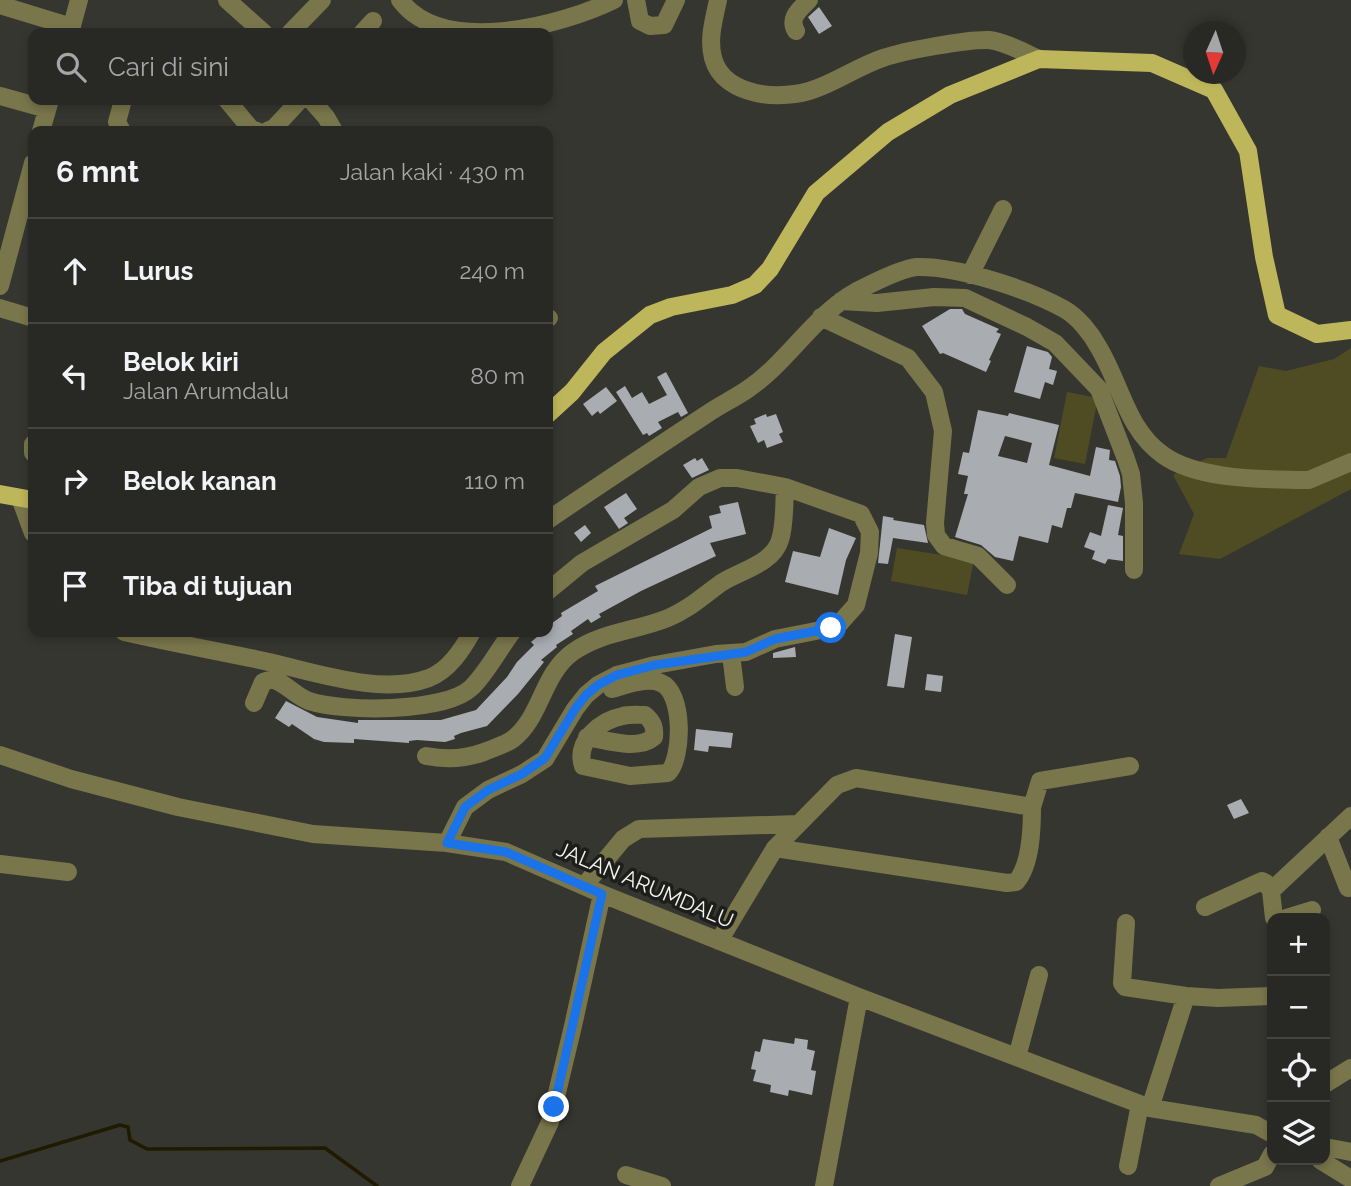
<!DOCTYPE html>
<html lang="id">
<meta charset="utf-8">
<style>
:root{--surface:#282825;--page:#30302d;--text:#f1f3f6;--muted:#a5a6a7;--line:#444442}
body{margin:0;font-family:Raleway,sans-serif;background:var(--page);color:var(--text)}
.controls{position:absolute;right:21px;bottom:21px;display:grid;overflow:hidden;border-radius:14px;box-shadow:0 4px 10px #0003}
.controls button{width:63px;height:63px;display:grid;place-items:center;padding:0;border:0;border-bottom:2px solid var(--line);background:var(--surface);color:var(--text);font:35px sans-serif}
.compass{position:absolute;left:1183px;top:21px;width:63px;height:63px;border-radius:50%;background:var(--surface);box-shadow:0 4px 10px #0003;rotate:183deg}
.stop{position:absolute;width:21px;height:21px;margin:-16px;border:5px solid #1a73e8;border-radius:50%;background:#fff}
.stop.end{background:#1a73e8;border-color:#fff;box-shadow:0 2px 7px #0008}
.list{margin:0;padding:0;list-style:none}
h2{display:flex;justify-content:space-between;align-items:center;height:91px;margin:0;padding:0 28px;font-size:30px}
h2 small{font-size:23px;font-weight:400;color:var(--muted)}
.list li{display:grid;grid-template-columns:46px 1fr auto;gap:21px;align-items:center;box-sizing:border-box;height:105px;padding:0 28px;border-top:2px solid var(--line)}
.list b{display:block;font-size:26px;white-space:nowrap}
.list p{margin:0;font-size:23px;white-space:nowrap;color:var(--muted)}
.list em{font-size:23px;font-style:normal;color:var(--muted)}
.icon{flex:none;width:38px;height:38px;fill:none;stroke:currentColor;stroke-width:2;stroke-linecap:round;stroke-linejoin:round}
.map{position:relative;flex:none;width:1351px;height:1186px;overflow:hidden}
.search{position:absolute;background:var(--surface);box-shadow:0 4px 10px #0003;left:28px;top:28px;width:525px;height:77px;display:flex;align-items:center;gap:18px;box-sizing:border-box;padding:0 24px;border-radius:14px;color:var(--muted);font-size:26px}
.panel{position:absolute;background:var(--surface);box-shadow:0 4px 10px #0003;left:28px;top:126px;width:525px;height:511px;border-radius:14px}
.map>svg:first-child{display:block}
.green{fill:#4f4b22}
.lines{fill:none;stroke-linecap:round;stroke-linejoin:round}
.stream{stroke:#1e1b01;stroke-width:3.5}
.building{fill:#a9acb1;fill-rule:evenodd}
.minor{stroke:#7a764c;stroke-width:18}
.major{stroke:#beb65a;stroke-width:18}
.route{stroke:#1a73e8;stroke-width:9}
.labels{text-anchor:middle;stroke-width:7;stroke-linejoin:round;paint-order:stroke}
.street-label{font-size:21px;fill:#f4f4f1;stroke:#1d1d1b}
</style>
<div class="map">
<svg width="1351" height="1186" viewBox="0 0 1351 1186">
<rect width="100%" height="100%" fill="#363631"/>
<path class="green" d="M1351,348V489L1220,559L1179,554L1194,514L1173,475L1207,458H1226L1259,366L1286,371L1334,359Z
M1067,392L1098,398L1085,464L1054,458Z
M897,548L974,560L967,595L891,581Z"/>
<g class="lines">
<path class="stream" d="M0,1161L120,1125L128,1127L130,1140L147,1149L325,1148L377,1186"/>
</g>
<path class="building" d="M819,7L832,26L819,34L808,17Z
M950,309H962L965,314L999,329L996,332L1001,334L989,360L991,361L986,372L943,353L940,354L922,326Z
M1027,346L1048,352L1052,357L1049,369L1057,371L1053,385L1045,382L1040,399L1014,392Z
M666,372L688,413L681,417L678,412L658,422L662,428L649,436L647,433L643,435L616,392L625,386L632,398L642,392L649,404L667,395L657,377Z
M606,387L617,401L600,414L598,411L592,416L583,404Z
M978,410L1008,416L1009,413L1059,425L1049,465L1090,476L1096,447L1110,450L1109,460L1115,461L1120,476L1121,487L1118,502L1075,493L1071,508H1067L1062,528L1052,525L1048,543L1019,536L1013,561L995,557L981,545L955,537L968,494H964L968,476L958,474L963,452L969,453ZM1005,436L1032,443L1027,463L998,456Z
M766,414L767,417L776,414L783,432L779,434L783,442L767,448L764,440L758,443L750,426L756,424L754,419Z
M695,458L697,461L702,458L709,470L692,478L683,465Z
M626,493L637,509L624,518L628,523L619,529L604,507Z
M738,502L746,534L710,543L716,556L641,591L599,614L601,617L591,623L588,619L571,631L573,634L556,645L557,647L541,660L544,662L518,694L487,726L461,733L454,736L455,739L445,742L417,740L409,741V743L354,739V743L324,742L314,739L292,724L289,727L275,718L286,701L317,717L358,723V720H441L476,710L507,677L517,662L534,645L531,642L543,632H548V626L562,616L561,613L598,591L595,586L712,528L709,516L721,513L719,506Z
M1108,505L1123,508L1118,535L1123,536V561L1108,559L1105,564L1092,559L1095,551L1084,547L1090,532L1101,536Z
M883,516L894,518L893,520L924,525L928,543L893,538L888,564L878,563Z
M585,525L591,533L581,542L574,533Z
M829,528L856,538L846,560L838,595L785,582L793,551L820,557Z
M895,634L912,637L904,688L887,686Z
M795,647L796,657L773,658V653Z
M927,674L943,676L941,692L925,690Z
M696,729L733,733L731,748L709,746L708,752L694,750Z
M1241,799L1249,813L1234,819L1227,805Z
M795,1038L808,1040L807,1049L815,1051L811,1070L816,1071L812,1095L789,1090L788,1096L770,1092L771,1085L753,1081L756,1070L751,1069L755,1051L760,1052L763,1039L794,1044Z"/>
<g class="lines">
<path class="minor" d="M227,0L264,33
M400,0C442,57 561,26 614,0
M636,0L640,21L650,26L664,25L676,0
M718,0C714,20 708,38 713,58C724,98 783,101 815,89C838,81 859,66 883,58C903,51 968,39 989,40C1006,42 1023,52 1039,59
M0,5L72,27
M796,31C788,18 800,9 809,0
M70,33L79,0
M290,33L322,0
M362,33L373,21
M0,96L47,109
M227,100L251,129L257,131
M311,100L326,117L334,131
M41,131L50,100
M122,131L117,122L123,100
M267,131L274,128L300,100
M970,275L1003,209
M0,286L33,163
M841,301L877,303L934,297L965,298L1027,327L1055,343L1099,389L1126,459L1131,474L1134,503V570
M0,308L33,318
M821,317L908,358L934,392L943,431L935,523L936,535L944,546L978,556L1007,585
M548,318H549
M33,444V453
M20,498L33,533
M548,520C601,484 654,449 707,414C720,405 735,398 748,389C792,359 817,308 867,286C879,280 904,268 917,267C957,266 1028,289 1064,309C1078,317 1091,333 1099,348C1121,385 1127,430 1163,455C1196,479 1258,479 1297,480H1309L1351,462
M124,632C168,642 211,650 255,659C307,669 378,697 429,678C449,670 462,650 472,632
M731,654L735,687
M254,703L263,682L272,679C286,683 295,696 309,701C342,712 444,713 471,688C486,674 499,649 512,632
M587,737C606,740 638,751 654,737C655,727 653,722 645,715C638,715 630,714 623,716C601,720 575,741 583,766L630,776L668,773C683,758 684,692 661,683C647,677 625,685 612,689
M0,755L71,779L178,807L313,834L447,843L506,852L602,894L859,997L1150,1108L1256,1125L1272,1134
M426,756C446,760 465,759 484,752C493,748 505,745 513,739C541,718 542,674 573,652C601,632 636,631 668,618C688,610 703,596 721,583C739,571 773,564 780,540C785,525 784,504 785,487
M1032,807L1040,781L1130,766
M1328,837L1348,888
M447,843L465,807L488,790L522,774L545,759L575,709L586,695L598,685L617,675L655,665L716,654L746,652L775,639L831,628L840,623L856,605L869,553L870,532L861,514L785,487L737,478H720L699,487L673,510L582,563L548,591
M0,864L68,872
M584,886L623,839L639,829L798,824
M1205,907L1262,881L1266,883L1271,891
M1274,918L1271,891L1351,816
M1286,918L1312,910
M1126,923L1122,983L1125,987L1186,996L1218,998L1272,996
M719,941L775,848L1007,883L1016,882C1031,865 1032,829 1032,807L856,778L837,785L775,848
M1017,1057L1039,975
M1325,1084L1351,1068
M1150,1108L1186,996
M1325,1147L1351,1152
M1320,1160L1351,1179
M1128,1166L1140,1104
M626,1175L662,1186
M520,1186L550,1122L573,1026L602,894
M824,1186L859,997
M1219,1186L1265,1167L1272,1154"/>
<path class="major" d="M548,414L572,392L604,352L650,315L671,307L732,295L755,285L770,269L816,193L888,132L950,95L1039,59L1152,63L1214,90L1248,151L1264,257L1277,315L1317,334L1351,330
M0,494L33,500"/>
</g>
<g class="lines">
<path class="route" d="M554,1107L602,894L506,852L447,843L465,807L488,790L522,774L545,758L575,709L586,695L598,685L617,675L655,665L746,652L775,639L831,628"/>
</g>
<g class="labels">
<g class="street-label">
<text transform="translate(645 885) rotate(23)" y="7">JALAN ARUMDALU</text>
</g>
</g>
</svg>
<div class="controls">
<button>+</button>
<button>−</button>
<button><svg class="icon" aria-label="locate" viewBox="0 0 24 24"><circle cx="12" cy="12" r="6"/><path d="M12 2v4M12 18v4M2 12h4M18 12h4"/></svg></button>
<button><svg class="icon" aria-label="layers" viewBox="0 0 24 24"><path d="M12 4l9 5-9 5-9-5zM3 14l9 5 9-5"/></svg></button>
</div>
<svg class="compass" viewBox="-18 -18 36 36"><path d="M0-13l5 13h-10z" fill="#e53935"/><path d="M0 13l5-13h-10z" fill="#a5a6a7"/></svg>
<div class="stop" style="left:831px;top:628px"></div>
<div class="stop end" style="left:554px;top:1107px"></div>
<div class="search"><svg class="icon" aria-label="search" viewBox="0 0 24 24"><circle cx="10" cy="10" r="6"/><path d="M15 15l6 6"/></svg>Cari di sini</div>
<section class="panel">
<h2>6 mnt<small>Jalan kaki · 430 m</small></h2>
<ul class="list">
<li><svg class="icon" aria-label="ahead" viewBox="0 0 24 24"><path d="M12 20V5M6 11l6-6 6 6"/></svg><div><b>Lurus</b></div><em>240 m</em></li>
<li><svg class="icon" aria-label="left" viewBox="0 0 24 24"><path d="M17 20v-9H6M10 6l-5 5 5 5"/></svg><div><b>Belok kiri</b><p>Jalan Arumdalu</p></div><em>80 m</em></li>
<li><svg class="icon" aria-label="right" viewBox="0 0 24 24"><path d="M7 20v-9h11M14 6l5 5-5 5"/></svg><div><b>Belok kanan</b></div><em>110 m</em></li>
<li><svg class="icon" aria-label="arrive" viewBox="0 0 24 24"><path d="M6 21V4h12l-3 4 3 4H6"/></svg><div><b>Tiba di tujuan</b></div></li>
</ul>
</section>
</div>
